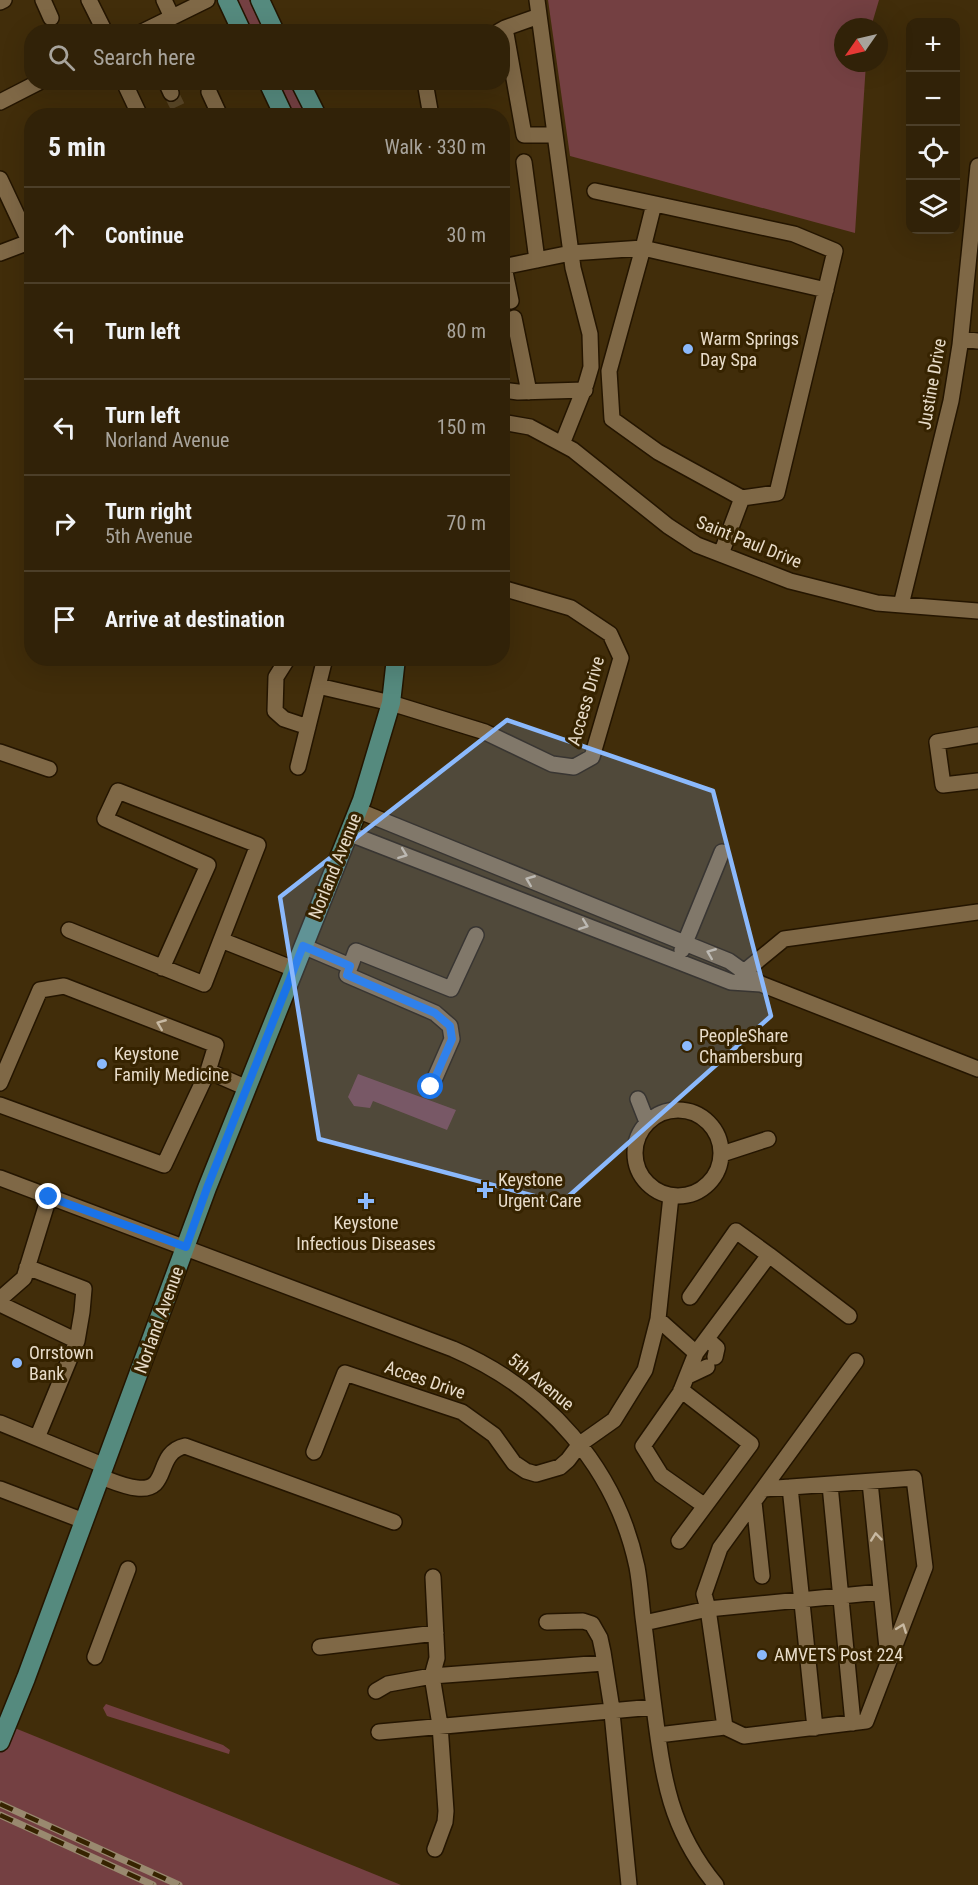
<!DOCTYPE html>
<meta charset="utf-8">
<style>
:root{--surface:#312208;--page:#3d2f16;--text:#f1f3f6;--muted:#a8a49c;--line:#4c3f29}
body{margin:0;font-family:"Roboto Condensed",sans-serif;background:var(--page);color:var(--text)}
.controls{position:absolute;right:18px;top:18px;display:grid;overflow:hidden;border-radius:12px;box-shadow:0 6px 24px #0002}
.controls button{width:54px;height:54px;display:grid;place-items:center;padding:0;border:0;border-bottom:2px solid var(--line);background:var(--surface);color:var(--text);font:30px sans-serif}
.compass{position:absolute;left:834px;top:18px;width:54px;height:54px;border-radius:50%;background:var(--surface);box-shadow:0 6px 24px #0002;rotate:236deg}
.stop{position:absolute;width:18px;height:18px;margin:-14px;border:4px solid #1a73e8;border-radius:50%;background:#fff}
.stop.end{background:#1a73e8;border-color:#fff;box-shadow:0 2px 6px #0008}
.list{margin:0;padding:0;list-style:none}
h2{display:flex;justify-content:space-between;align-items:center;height:78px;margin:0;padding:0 24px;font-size:26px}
h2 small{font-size:20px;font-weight:400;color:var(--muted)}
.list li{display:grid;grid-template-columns:39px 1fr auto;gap:18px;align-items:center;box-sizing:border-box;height:96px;padding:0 24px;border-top:2px solid var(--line)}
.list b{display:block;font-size:22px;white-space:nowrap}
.list p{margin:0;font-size:20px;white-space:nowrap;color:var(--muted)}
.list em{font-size:20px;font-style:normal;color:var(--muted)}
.icon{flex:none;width:33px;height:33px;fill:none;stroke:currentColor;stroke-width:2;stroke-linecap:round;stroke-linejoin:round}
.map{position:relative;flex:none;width:978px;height:1885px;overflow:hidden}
.search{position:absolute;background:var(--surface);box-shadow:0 6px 24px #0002;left:24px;top:24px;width:486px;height:66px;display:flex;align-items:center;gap:15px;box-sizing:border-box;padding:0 21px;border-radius:24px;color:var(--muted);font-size:22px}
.panel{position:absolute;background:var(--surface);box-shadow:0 6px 24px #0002;left:24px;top:108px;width:486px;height:558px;border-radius:24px}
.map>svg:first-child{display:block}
.green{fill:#744042}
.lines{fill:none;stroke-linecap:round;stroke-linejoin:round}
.minor-tunnel{stroke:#5a4727;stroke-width:15;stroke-dasharray:15 8;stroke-linecap:butt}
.minor-casing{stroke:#241500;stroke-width:18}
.major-casing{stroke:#241500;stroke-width:21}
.minor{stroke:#7f6846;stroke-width:15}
.major{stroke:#558a7e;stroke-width:18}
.rail-casing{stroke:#99896f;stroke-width:7}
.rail{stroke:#362300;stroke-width:4.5;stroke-dasharray:14;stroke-linecap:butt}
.oneway{stroke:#c8b9a2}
.route{stroke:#1a73e8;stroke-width:8}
.marked{fill:#8bb9fc;fill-opacity:0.2;stroke:#8bb9fc;stroke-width:4.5;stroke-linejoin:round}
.poi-dot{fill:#8bb9fc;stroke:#362300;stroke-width:2}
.labels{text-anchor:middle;stroke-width:6;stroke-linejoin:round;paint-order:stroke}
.poi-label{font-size:18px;fill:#e8dcc9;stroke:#362300;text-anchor:start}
.street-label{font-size:18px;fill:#e8dcc9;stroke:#362300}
</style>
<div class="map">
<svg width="978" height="1885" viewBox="0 0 978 1885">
<rect width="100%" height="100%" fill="#412d0a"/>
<path class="green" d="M236,0H249L264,31H252Z
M548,0H879L871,27H843V63H866L855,233L570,156Z
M277,83H289L306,115H293Z
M358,1074L456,1110L447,1130L373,1101L370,1108L354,1106L348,1097Z
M106,1704L223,1745L230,1750L229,1754L107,1716L103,1708Z
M0,1722L401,1885H0Z"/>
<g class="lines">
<path class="minor-tunnel" d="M171,93L182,116"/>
<g class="minor-casing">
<path id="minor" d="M43,0L51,18
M89,0L105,32
M164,0L172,17
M537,0L573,268L590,334L591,367L586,384L562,444
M0,2L4,0
M505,28L539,16
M142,32L207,0
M498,32L505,28L524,135H555
M124,82L140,116
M166,82L171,93
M425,82L431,116
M209,92L220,116
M0,102L39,82
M524,162L537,260
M0,179L32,247
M595,191L794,234L835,251L777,493L742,498L721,554
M654,204L643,248L826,290
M0,253L29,242
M502,267L571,253L643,248L609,371L612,419L658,452L742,498
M504,267L511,301
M514,318L529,392
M961,339L978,341
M502,390L518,392L585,390
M502,422L530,427L573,450L668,526L697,545L790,581L877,603L978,611
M901,605L951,401L960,345L978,166
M288,658L276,677L275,711L284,719L308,727
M318,686L391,703L485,732L552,764L574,767L592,757L621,658L610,634L571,608L502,588
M978,735L937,742L943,785L978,781
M0,752L49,769
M298,767L325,658
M357,810L729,961L761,984L978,1069
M348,833L731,982L761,984
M69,930L204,984L221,940
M303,946L350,966
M682,950L722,852
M162,968L208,865L105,819L118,791L258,845L221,940L294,969
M744,972L784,939L978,912
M208,1071L247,1088
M0,1083L40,990L64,986L216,1045L208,1071L164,1165L0,1105
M431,1087L452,1039L450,1026L435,1013L347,975L356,951L451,989L476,935
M638,1099L647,1122
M635 1153a43 43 0 1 1 86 0a43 43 0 1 1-86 0Z
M722,1154L768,1139
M0,1178L453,1349C546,1389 616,1467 637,1567C640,1583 641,1600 643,1617C647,1647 650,1677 654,1707C663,1777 669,1828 716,1885
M769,1255L849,1316
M27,1267L84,1289L82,1312L77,1341
M690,1297L736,1231L769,1255L696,1353
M0,1299L24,1278L49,1197
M0,1304L77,1341L37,1438
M658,1319L696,1353L680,1393L643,1446L661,1475L705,1506L679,1541
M707,1339L717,1348L715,1357
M688,1376L707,1367
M681,1390L751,1444L705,1506
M0,1423L105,1466
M314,1452L345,1373L462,1412L494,1435L514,1463L526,1471L536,1474L560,1467L568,1460L580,1444L614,1420L645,1370L658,1319L671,1196
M101,1477C112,1481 125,1487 137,1488C171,1492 154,1453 185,1446L394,1522
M870,1482L888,1658
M830,1485L853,1723
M790,1487L815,1728
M0,1489L84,1521
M754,1502L762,1576
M433,1577L437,1658L432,1676L440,1725L446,1811L445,1822L435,1849
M547,1622L583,1621L592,1624L600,1638L603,1652L611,1703L629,1885
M644,1623L708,1609L881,1592
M320,1647L436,1633
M95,1657L128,1569
M376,1691L388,1684L432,1676L604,1663
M725,1727L744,1736L866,1721L925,1567L914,1478L763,1489
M379,1732L654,1707
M658,1735L725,1727L708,1609L704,1594L720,1548L856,1361"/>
</g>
<g class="major-casing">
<path id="major" d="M227,0L242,32
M260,0L275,32
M268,82L284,116
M300,82L317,116
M0,1742L26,1678L207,1188L362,800L391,703L396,658"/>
</g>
<use href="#minor" class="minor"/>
<use href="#major" class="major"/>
<g class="rail-casing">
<path id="rail" d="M0,1804L179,1885
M0,1815L153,1885"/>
</g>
<use href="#rail" class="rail"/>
</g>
<defs><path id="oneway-chevron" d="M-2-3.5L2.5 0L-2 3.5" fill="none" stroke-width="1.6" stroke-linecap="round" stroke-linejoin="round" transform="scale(1.5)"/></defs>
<g class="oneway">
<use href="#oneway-chevron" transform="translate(403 854) rotate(21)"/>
<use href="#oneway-chevron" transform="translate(530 880) rotate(-158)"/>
<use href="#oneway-chevron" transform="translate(584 925) rotate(21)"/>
<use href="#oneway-chevron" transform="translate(711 953) rotate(-158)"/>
<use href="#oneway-chevron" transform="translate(161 1024) rotate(-158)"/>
<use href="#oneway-chevron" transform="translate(876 1537) rotate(-96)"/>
<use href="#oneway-chevron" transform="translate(902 1628) rotate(-69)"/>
</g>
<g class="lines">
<path class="route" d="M49,1197L186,1247L207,1188L303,946L350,966L347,975L435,1013L450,1026L452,1039L431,1087"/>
</g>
<path class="marked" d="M507,720L713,791L771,1016L561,1203L319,1139L280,897Z"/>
<g class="poi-dot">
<circle cx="688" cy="349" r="6"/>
<circle cx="687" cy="1046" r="6"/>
<circle cx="102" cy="1064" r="6"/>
<path d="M482 1181h6v6h6v6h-6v6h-6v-6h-6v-6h6z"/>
<path d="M363 1192h6v6h6v6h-6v6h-6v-6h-6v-6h6z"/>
<circle cx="17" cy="1363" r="6"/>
<circle cx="762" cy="1655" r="6"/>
</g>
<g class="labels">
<g class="poi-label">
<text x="700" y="345">Warm Springs<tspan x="700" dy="21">Day Spa</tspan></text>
<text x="699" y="1042">PeopleShare<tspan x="699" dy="21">Chambersburg</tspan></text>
<text x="114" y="1060">Keystone<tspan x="114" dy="21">Family Medicine</tspan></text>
<text x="498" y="1186">Keystone<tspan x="498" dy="21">Urgent Care</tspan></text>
<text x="366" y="1229" text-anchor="middle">Keystone<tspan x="366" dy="21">Infectious Diseases</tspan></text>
<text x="29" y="1359">Orrstown<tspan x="29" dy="21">Bank</tspan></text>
<text x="774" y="1661">AMVETS Post 224</text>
</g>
<g class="street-label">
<text transform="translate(932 384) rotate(-80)" y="6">Justine Drive</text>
<text transform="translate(749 542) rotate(22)" y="6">Saint Paul Drive</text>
<text transform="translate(586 701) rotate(-74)" y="6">Access Drive</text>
<text transform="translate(335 866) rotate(-68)" y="6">Norland Avenue</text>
<text transform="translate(159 1320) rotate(-70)" y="6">Norland Avenue</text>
<text transform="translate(425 1380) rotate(19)" y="6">Acces Drive</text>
<text transform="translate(541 1382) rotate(39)" y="6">5th Avenue</text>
</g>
</g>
</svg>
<div class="controls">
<button>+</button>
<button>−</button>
<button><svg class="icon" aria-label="locate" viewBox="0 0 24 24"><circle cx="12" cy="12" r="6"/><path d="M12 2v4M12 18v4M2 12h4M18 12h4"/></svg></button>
<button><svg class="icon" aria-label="layers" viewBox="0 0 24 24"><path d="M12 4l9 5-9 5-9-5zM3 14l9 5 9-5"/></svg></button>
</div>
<svg class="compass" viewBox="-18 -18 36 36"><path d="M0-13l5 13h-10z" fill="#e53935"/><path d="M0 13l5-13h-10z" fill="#a8a49c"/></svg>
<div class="stop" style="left:431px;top:1087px"></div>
<div class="stop end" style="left:49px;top:1197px"></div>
<div class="search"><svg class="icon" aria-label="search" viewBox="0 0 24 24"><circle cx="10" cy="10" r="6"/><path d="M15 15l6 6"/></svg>Search here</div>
<section class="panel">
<h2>5 min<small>Walk · 330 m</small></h2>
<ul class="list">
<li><svg class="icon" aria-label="ahead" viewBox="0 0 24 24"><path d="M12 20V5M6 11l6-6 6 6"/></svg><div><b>Continue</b></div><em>30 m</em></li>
<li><svg class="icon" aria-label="left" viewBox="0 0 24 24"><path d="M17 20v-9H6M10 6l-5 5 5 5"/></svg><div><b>Turn left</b></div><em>80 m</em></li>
<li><svg class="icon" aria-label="left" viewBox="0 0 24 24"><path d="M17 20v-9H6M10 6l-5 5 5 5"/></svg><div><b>Turn left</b><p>Norland Avenue</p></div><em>150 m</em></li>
<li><svg class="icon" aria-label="right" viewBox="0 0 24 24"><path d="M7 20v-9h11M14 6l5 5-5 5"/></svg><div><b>Turn right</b><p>5th Avenue</p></div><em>70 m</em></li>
<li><svg class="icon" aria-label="arrive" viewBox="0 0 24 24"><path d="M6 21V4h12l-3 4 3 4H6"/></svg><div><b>Arrive at destination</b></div></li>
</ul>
</section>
</div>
